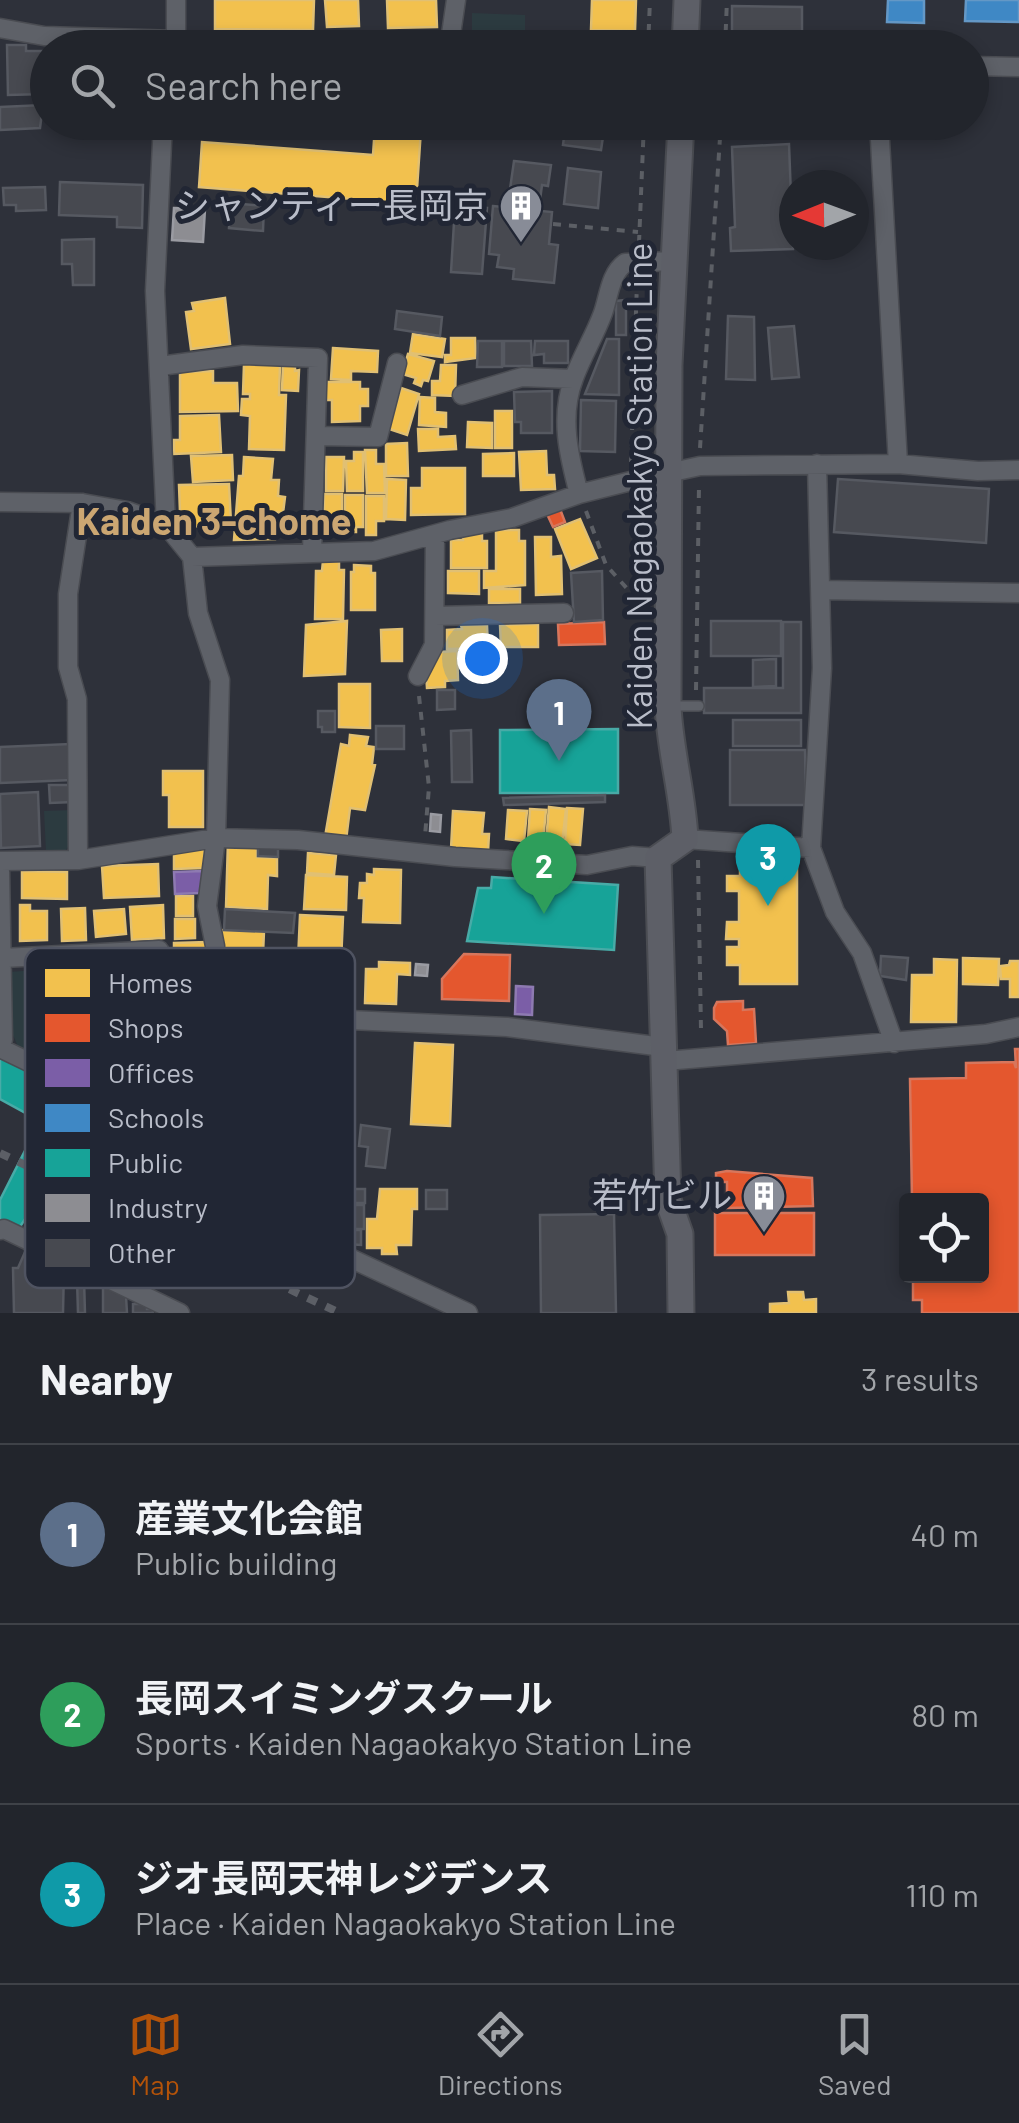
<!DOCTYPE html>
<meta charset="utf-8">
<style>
:root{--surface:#22252c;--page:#2e3138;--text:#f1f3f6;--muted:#a2a5a9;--line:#3f4248;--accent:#b45309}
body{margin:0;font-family:Barlow,"Noto Sans JP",sans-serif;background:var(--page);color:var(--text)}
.controls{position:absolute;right:30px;bottom:30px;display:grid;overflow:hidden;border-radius:10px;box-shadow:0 5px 15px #0003}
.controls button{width:90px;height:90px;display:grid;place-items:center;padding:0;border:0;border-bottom:2px solid var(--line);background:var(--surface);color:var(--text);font:50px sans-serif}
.compass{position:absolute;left:779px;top:170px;width:90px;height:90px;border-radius:50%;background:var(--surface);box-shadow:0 5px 15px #0003;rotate:269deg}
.you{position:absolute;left:482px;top:658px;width:35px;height:35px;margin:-25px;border:8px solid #fff;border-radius:50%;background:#1a73e8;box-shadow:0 0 0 15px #1a73e833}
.badge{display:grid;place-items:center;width:65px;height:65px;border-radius:50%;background:var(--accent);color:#fff;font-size:32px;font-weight:700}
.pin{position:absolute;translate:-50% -82px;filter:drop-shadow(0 2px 5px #0008)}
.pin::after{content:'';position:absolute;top:52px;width:35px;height:30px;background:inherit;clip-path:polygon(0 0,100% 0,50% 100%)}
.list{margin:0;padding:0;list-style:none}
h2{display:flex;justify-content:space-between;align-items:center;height:130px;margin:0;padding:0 40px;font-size:42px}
h2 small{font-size:32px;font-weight:400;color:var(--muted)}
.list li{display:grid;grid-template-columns:65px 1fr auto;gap:30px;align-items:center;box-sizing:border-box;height:180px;padding:0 40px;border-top:2px solid var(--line)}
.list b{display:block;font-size:38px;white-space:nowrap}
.list p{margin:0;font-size:32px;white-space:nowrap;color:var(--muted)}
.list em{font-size:32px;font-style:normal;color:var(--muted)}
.icon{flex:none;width:55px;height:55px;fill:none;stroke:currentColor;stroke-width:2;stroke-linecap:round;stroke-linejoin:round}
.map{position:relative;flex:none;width:1019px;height:1313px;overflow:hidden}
.search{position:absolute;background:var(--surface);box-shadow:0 5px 15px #0003;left:30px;right:30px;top:30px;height:110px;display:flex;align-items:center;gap:25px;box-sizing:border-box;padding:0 35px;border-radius:55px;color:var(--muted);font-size:38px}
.sheet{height:670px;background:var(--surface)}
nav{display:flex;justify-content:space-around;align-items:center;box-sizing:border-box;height:140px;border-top:2px solid var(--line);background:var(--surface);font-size:28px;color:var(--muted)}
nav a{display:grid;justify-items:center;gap:5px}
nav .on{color:var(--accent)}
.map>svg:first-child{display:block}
.green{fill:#2c3b40}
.homes{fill:#f2c14e;stroke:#e1c073;stroke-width:2.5}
.shops{fill:#e4572e;stroke:#d7765c;stroke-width:2.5}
.offices{fill:#7b5ea7;stroke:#8e7ab1;stroke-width:2.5}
.schools{fill:#3f88c5;stroke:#6498c6;stroke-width:2.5}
.public{fill:#17a398;stroke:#48aba7;stroke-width:2.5}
.industry{fill:#8d8d92;stroke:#9a9ba2;stroke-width:2.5}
.building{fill:#474950;stroke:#565961;stroke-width:2.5}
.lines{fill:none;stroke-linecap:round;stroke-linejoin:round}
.lane-casing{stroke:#4a4c52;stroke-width:12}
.street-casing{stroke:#4a4c52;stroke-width:21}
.secondary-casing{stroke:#4a4c52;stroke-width:29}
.path{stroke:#5c5f65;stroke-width:4;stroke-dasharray:8 8;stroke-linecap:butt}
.lane{stroke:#5e6168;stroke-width:9}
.street{stroke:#5e6168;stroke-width:18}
.secondary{stroke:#5d5f67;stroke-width:25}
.rail{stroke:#5c5f66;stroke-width:8;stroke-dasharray:10 10;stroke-linecap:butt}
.labels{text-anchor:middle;stroke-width:10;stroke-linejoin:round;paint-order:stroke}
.poi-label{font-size:35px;fill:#b9bdc9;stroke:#212634;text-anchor:end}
.street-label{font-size:35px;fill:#b9bdc9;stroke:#212634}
.neighbourhood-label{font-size:38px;font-weight:bold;fill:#cba672;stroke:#212634}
.key{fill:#212634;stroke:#4f5361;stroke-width:2.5}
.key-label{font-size:28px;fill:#b9bdc9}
</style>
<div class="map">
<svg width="1019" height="1313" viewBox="0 0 1019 1313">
<rect width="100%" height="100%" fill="#2e313a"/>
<path class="green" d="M472,13L525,15V35L472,33Z
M73,810L74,839L65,851H46L44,811Z
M103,965L113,1092L20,1051L12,1033L9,972Z"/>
<path class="homes" d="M215,0H314L313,30L215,29Z
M325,0H358L359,26L327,27Z
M387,0H436L437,27L388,28Z
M592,0H636L635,31L591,30Z
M375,126L421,129L416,204L199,187L202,142L373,155Z
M225,298L230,344L191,349L186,312L194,311L192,303Z
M413,334L445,339L442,357L410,353Z
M451,338H475L476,358L445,362V355H451Z
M333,348L378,351L377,372L351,371V380L331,379Z
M408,354L434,361L428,381L423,380L421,386L414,383L416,378L402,374Z
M244,364L280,365L279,395H286L284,450L249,449L250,416L241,415L242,399H250V394H243Z
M283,364L295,365V371L299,370L298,391L282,390Z
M441,365H456L455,396L432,395V381H440Z
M213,371V383H237L238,411L180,412V372Z
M324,382H360V389H368V406H360V421L332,422V400H324Z
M401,388L419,394L407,435L389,429Z
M420,397L435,398V412L446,413V427L419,425Z
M495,411H512V448H495Z
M219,415L221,452L174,454V440H180V416Z
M468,422L492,423V448L467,447Z
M418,429H438V437L455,436L456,449L419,451Z
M407,443L408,476H386V444Z
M365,450H376V464H384L385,493H367Z
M546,451L547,475H554L555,489L521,490L519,452Z
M354,452H363V491H347L346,461H354Z
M514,453V476H483V454Z
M232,455L233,480L193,482L191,456Z
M244,457L273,459L271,480H279L278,496L285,497L283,513L276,512L275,539L234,540L239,476H243Z
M326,457H344L343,491H326Z
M422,468H465V514L411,515V488H422Z
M387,479L406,480L405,520L386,519Z
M229,484L231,523L190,527L187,512H180L179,485Z
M324,494H342V530L324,529Z
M345,495H363V527H356V532H345Z
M366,496H384V521H376V535H366Z
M580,519L597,558L571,569L555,529Z
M496,530H519V541H525V585L484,588V571H496Z
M463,534H482V541H487V568H451V540H463Z
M535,537H551V557L561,556L562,594L536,595Z
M323,561H339V570H344L343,619H315L316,571H322Z
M354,565L371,566V573H375V610H351V572H354Z
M448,571H479V594L448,593Z
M489,589H520V603H489Z
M347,621L345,674L304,676L306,625Z
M538,624V647H501L500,625Z
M461,625H487L488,648L447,649V630L462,629Z
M402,629V661H382L381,630Z
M457,651L458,680L445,681V687L427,688L426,672L433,666V657H439V652Z
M339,684H370V728L339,727Z
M350,735L368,737L366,746L374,747L372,764L375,765L365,810L350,808L346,840L325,837L341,744L349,746Z
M163,771H203V827H169V795H163Z
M549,807L566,809L562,844L546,842Z
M567,808L583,809L580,845L565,844Z
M530,809L546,810L543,841L528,840Z
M508,810L527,811L524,841L506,839Z
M453,811L484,813L482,834H489L488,852L451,849Z
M228,841L257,843V857L277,858V876L268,875L267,909L226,907Z
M204,847L205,868L174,869V848Z
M308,853L336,855L334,875L307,873Z
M740,856L797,857V984H740V965H727V947H739V939H726L727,922H739V891H727V876H740Z
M158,864L159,896L104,898L102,866Z
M374,869L401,870L400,923L363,922L364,898H359L360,883H367V874L374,875Z
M22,871L67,872V899L22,898Z
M306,875L347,877L346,910L304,909Z
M176,896H193V916H176Z
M20,905H30V911H47V940L20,941Z
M163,905L164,938L132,940L130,907Z
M85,908L86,940L62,941L61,909Z
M124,909L126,934L96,937L94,911Z
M300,915L343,917L341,962L298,961Z
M175,919H195V938L175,939Z
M216,930L264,931L263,954L222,952Z
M207,942V958L174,959V943Z
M963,958L999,959L998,985L963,984Z
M934,959L957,960L956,1022H911L912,975H934Z
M1010,961H1019V997H1010V979H1001L1000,966L1009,965Z
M379,962L410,963V975L397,974L396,1004L365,1003L366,969H379Z
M415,1043L453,1045L450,1126L411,1124Z
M380,1189H417V1209H412L411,1245H396L397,1254H382V1248H367V1219H377Z
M788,1292H803L804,1300L816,1299V1313H770V1304L789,1303Z"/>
<path class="shops" d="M560,509L565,522L553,527L547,514Z
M604,622L605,644L559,645L558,624Z
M464,954L510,955L509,1001L442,999V979Z
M743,1001V1010L754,1009L756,1043L728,1045L727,1031L714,1019V1008L717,1002Z
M1015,1049H1019V1313H922V1300H913V1276H982V1200H912L910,1079L966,1078V1063L1014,1062L1016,1068Z
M727,1171L812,1178L813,1206L727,1208V1182H716V1173Z
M715,1213H814V1255H715Z"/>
<path class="offices" d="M203,871L200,893L175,894L174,872Z
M516,986L533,987L532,1015L515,1014Z"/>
<path class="schools" d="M888,0H924V23L887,22Z
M966,0H1019V22L965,21Z"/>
<path class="public" d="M618,729V793H500V730Z
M492,877L618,885L614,950L467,941L478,888H491Z
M0,1055L127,1114L122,1125L75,1105L67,1125L88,1134L46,1229L25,1219L14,1236L0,1230V1200L40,1121L0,1099Z"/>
<path class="industry" d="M174,208L205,209L203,242L172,240Z
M431,814L441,815L440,832L430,831Z
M416,964L428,965L427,976L415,975Z"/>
<path class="building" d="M732,6L802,7V40L732,39Z
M7,45H26V51H44L45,94L8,95Z
M43,105L40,128L0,130V107Z
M79,122H154V136L79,137Z
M479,122H516V127H479Z
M566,122H611L610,138L603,137L601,150L563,145Z
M789,144L793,249L731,251L730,228L735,227L732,147Z
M514,161L551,165L548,186L542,185L540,200L509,196Z
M568,168L601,172L598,208L564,204Z
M60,182L143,185L142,228L117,227V217L59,215Z
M45,187L46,210L16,211V205H4L3,188Z
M230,203L264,206L263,231L229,228Z
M455,206L487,208L482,274L451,272Z
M493,206L552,212L549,244L558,245L554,283L513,279L514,269L497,267L499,255L489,254Z
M94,239V285H73L72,264H62V240Z
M626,300V335H616V301Z
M397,311L442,317L440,336L395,329Z
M728,316L754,317L755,380L726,379Z
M794,326L799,377L772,379L768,328Z
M607,339H619V395L585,394Z
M478,341H502V367H477Z
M504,341H531L532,366H504Z
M535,341H568V363H544V354L534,355Z
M552,391V433H521V422H515L514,392Z
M581,400L616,401L615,452L580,451Z
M838,479L989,489L986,543L834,532Z
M602,571L603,620L574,622L571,573Z
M711,621H781V656H711Z
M783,622H801V713H704V688H783Z
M776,659V686L753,687V660Z
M437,690H455V709L437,710Z
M318,711H335V732H322V727H318Z
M733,720H801V746H733Z
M376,726H404V749H376Z
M471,730L472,782H452L451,731Z
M70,744L71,780L0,783V747Z
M730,750H805L806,805H730Z
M49,785H73V802L50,803Z
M38,792L40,846L1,848L0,794Z
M605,795V802L504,805L503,798Z
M258,843L278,844V857L258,856Z
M225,909L295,913L293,933L224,930Z
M881,956L908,958L906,980L880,976Z
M361,1125L390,1129L385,1168L366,1166L368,1147L359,1146Z
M347,1189H365V1203H347Z
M426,1190H447V1209H426Z
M345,1205H364V1229H345Z
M614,1214L616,1313H541L540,1215Z
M346,1230H361V1245L346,1244Z
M25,1252L64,1267L63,1313H14L13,1268H18Z
M77,1279H84L85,1313H78Z
M103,1286L126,1296L127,1313H103Z
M133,1304H147V1309H153V1313H133Z"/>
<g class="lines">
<g class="lane-casing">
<path id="lane" d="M671,706H699"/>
</g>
<g class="street-casing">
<path id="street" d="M0,28L44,36L176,40
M173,47L176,40V0
M449,48L456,0
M972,66L1019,67
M163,122L155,291L166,525
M879,122L898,464
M160,366L243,355L318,358L312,552
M462,395L522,377L573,379
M316,436L378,437L397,363
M817,464L822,668L811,848L835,912L862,953L894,1043
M579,494C569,456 559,417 574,378C582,356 595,335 603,313C609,296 610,274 625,263L674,261
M0,502L82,503L127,511L166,525L192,557L198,613L220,680L216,838L207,906L215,946V1014L194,1078L191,1122L182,1136L0,1048
M192,557L374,551L450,530L512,518L579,494L631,481L700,466L898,464L978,471L1019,470
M821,590L1019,593
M435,616L564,613
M418,676L434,645L435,535
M685,839L811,848
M78,860L77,699L68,667V594L82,503
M0,861L78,860L216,838L298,840L455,857L587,865L632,856L658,858
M0,871L3,1040L0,1043
M3,958L159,950
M215,1014L507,1027L663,1047
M665,1061L986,1034L1019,1027
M182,1136L191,1184L468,1313
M0,1230L4,1229L180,1313"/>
</g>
<g class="secondary-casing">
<path id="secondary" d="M685,48L687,0
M681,122L669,365L668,706C670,751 683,794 685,839L658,858L668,1200L680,1234L681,1313"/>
</g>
<path class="path" d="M648,48L650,0
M725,48L727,0
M553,224L638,232
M639,243L644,122
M700,448L721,122
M631,462L637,282
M586,511L606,565L631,593
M696,690L699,485
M419,696L429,787L425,836
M698,860L701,1030"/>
<use href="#lane" class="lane"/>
<use href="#street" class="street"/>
<use href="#secondary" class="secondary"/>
<path class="rail" d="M0,1153L340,1313"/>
</g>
<defs>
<g id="building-pin" transform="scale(2.25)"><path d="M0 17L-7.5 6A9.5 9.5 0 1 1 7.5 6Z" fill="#888c97" stroke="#212634"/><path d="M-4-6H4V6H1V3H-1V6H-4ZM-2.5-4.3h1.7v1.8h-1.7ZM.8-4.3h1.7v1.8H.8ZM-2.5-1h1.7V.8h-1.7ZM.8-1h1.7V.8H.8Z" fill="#fff"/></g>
</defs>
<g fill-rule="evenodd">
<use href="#building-pin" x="521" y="206"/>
<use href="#building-pin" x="764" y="1196"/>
</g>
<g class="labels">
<g class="poi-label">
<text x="488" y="218">シャンティー長岡京</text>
<text x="732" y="1208">若竹ビル</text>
</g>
<g class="street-label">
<text transform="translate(640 486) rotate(-90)" y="12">Kaiden Nagaokakyo Station Line</text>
</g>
<g class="neighbourhood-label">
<text x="214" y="535">Kaiden 3-chome</text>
</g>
</g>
<rect x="25" y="948" width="330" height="340" rx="15" class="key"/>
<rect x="45" y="969" width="45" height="28" fill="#f2c14e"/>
<rect x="45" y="1014" width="45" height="28" fill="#e4572e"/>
<rect x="45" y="1059" width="45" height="28" fill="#7b5ea7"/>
<rect x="45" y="1104" width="45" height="28" fill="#3f88c5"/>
<rect x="45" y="1149" width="45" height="28" fill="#17a398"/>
<rect x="45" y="1194" width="45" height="28" fill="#8d8d92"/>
<rect x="45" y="1239" width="45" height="28" fill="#474950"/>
<g class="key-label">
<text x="108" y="993">Homes</text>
<text x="108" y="1038">Shops</text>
<text x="108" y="1083">Offices</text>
<text x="108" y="1128">Schools</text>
<text x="108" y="1173">Public</text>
<text x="108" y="1218">Industry</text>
<text x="108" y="1263">Other</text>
</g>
</svg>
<div class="controls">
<button><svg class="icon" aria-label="locate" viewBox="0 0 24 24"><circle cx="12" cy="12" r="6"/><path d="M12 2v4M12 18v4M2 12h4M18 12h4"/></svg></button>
</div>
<svg class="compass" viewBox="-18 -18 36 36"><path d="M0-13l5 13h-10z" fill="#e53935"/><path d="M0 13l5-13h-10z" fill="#a2a5a9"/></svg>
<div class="you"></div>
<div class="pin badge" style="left:559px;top:761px;background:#5c6f8a">1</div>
<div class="pin badge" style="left:544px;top:914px;background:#2e9e5b">2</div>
<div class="pin badge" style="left:768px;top:906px;background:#0f9aa8">3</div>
<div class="search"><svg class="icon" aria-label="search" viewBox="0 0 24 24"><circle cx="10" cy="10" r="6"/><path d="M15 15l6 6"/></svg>Search here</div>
</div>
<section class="sheet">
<h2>Nearby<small>3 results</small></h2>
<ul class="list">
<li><span class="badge" style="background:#5c6f8a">1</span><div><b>産業文化会館</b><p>Public building</p></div><em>40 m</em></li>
<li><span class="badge" style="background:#2e9e5b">2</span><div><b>長岡スイミングスクール</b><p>Sports · Kaiden Nagaokakyo Station Line</p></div><em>80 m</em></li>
<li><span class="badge" style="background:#0f9aa8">3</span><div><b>ジオ長岡天神レジデンス</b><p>Place · Kaiden Nagaokakyo Station Line</p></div><em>110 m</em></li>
</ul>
</section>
<nav>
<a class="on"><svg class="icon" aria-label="map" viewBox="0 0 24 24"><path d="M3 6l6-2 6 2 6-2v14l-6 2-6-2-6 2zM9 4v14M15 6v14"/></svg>Map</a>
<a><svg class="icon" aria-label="directions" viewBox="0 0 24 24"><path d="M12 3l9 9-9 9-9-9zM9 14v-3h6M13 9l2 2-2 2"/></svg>Directions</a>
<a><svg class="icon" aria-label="saved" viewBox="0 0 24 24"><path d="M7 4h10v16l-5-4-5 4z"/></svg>Saved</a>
</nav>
